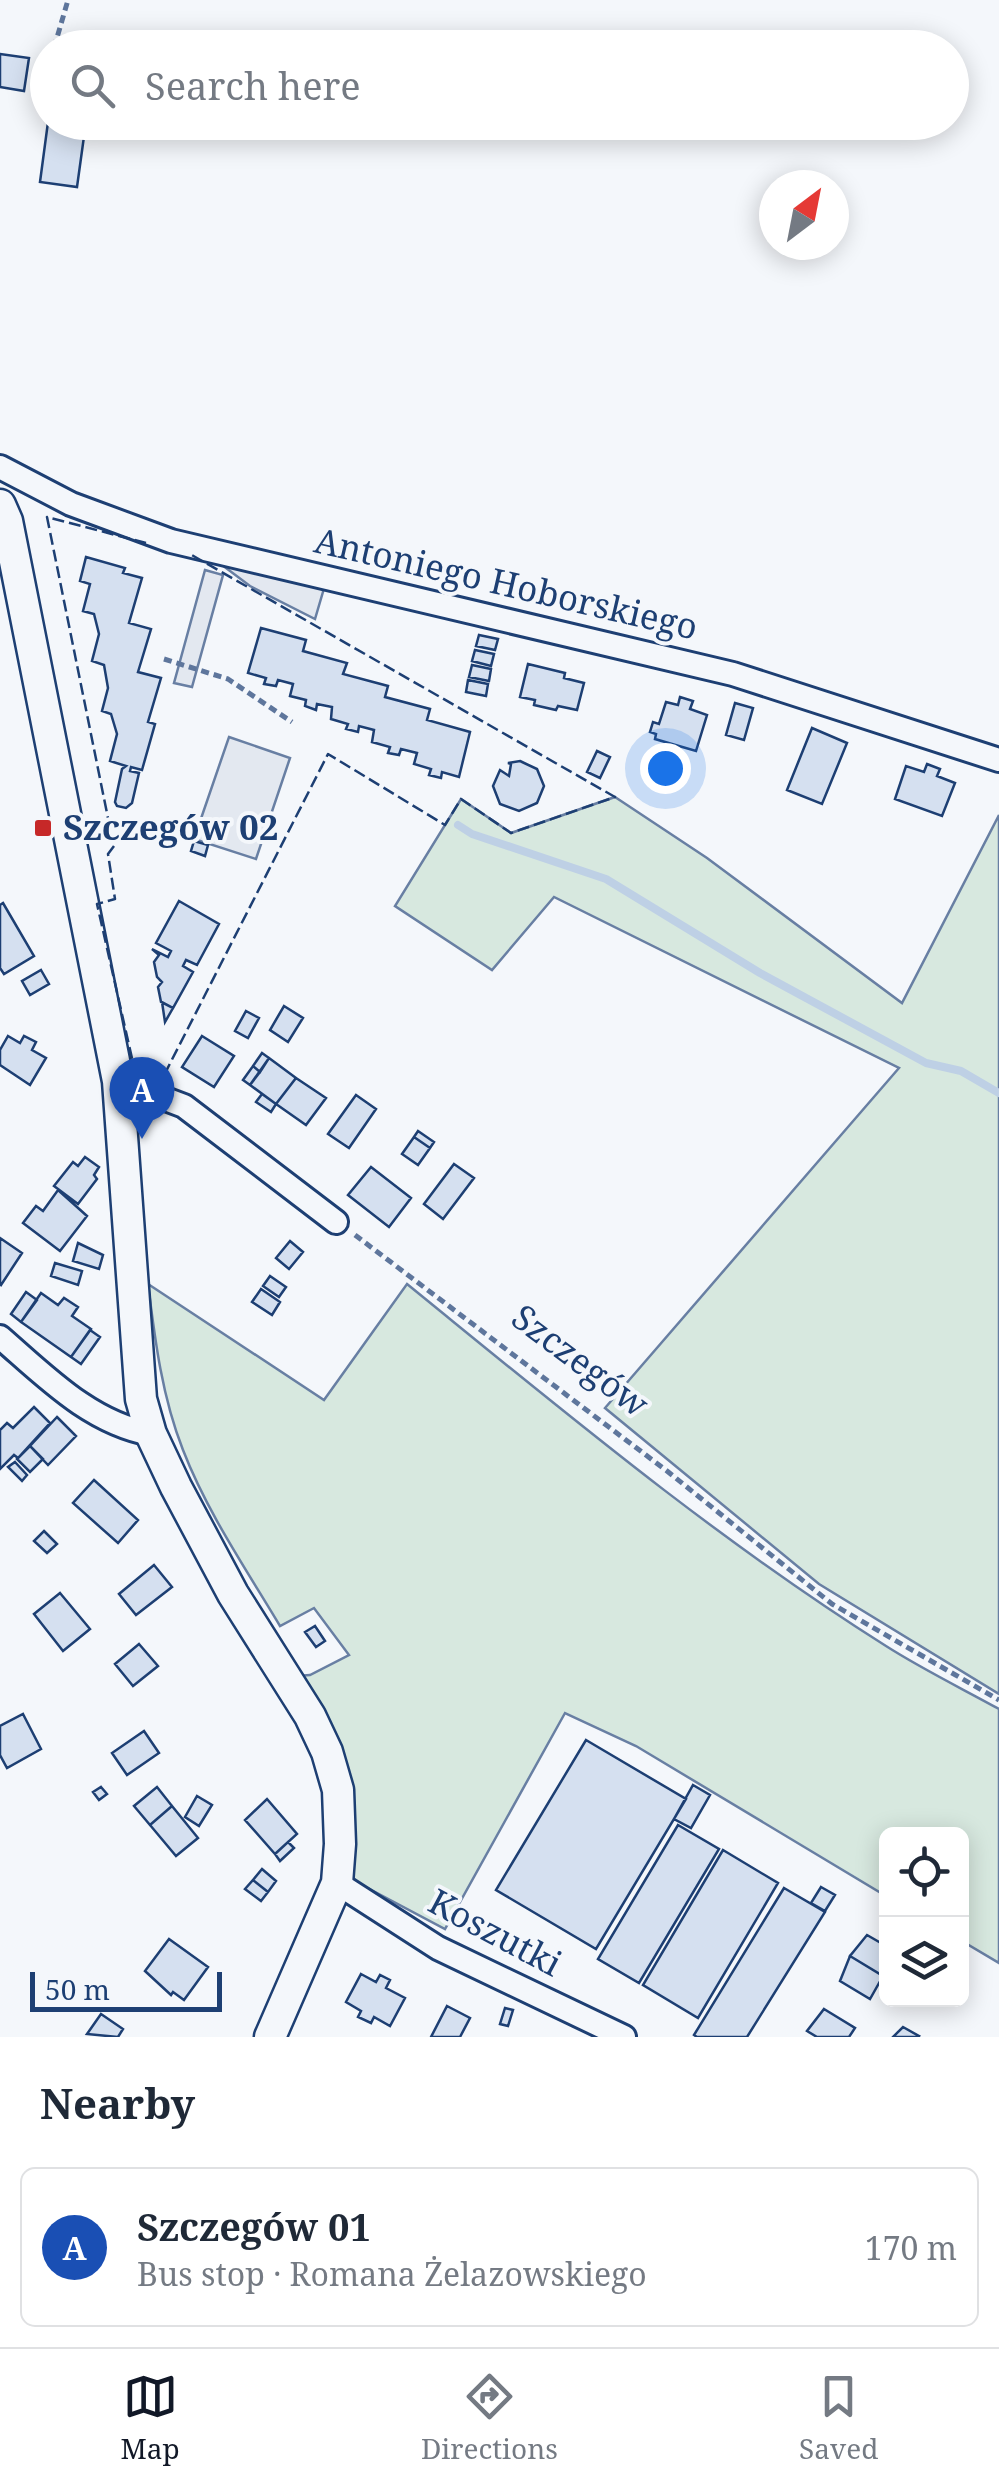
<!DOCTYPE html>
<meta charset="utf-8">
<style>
:root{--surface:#fff;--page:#f6f6f7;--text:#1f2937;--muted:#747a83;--line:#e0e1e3;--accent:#111827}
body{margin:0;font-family:"Noto Serif",serif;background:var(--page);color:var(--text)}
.controls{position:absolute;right:30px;bottom:30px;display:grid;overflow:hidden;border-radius:15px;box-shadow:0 5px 25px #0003}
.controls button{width:90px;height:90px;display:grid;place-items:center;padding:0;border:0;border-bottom:2px solid var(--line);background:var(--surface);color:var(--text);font:50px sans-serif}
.compass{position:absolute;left:759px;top:170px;width:90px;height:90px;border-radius:50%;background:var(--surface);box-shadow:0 5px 25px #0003;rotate:32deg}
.scale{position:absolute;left:30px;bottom:25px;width:192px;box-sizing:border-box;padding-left:10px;border:5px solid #1d3f73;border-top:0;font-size:28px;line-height:35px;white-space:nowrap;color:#1d3f73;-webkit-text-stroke:8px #f4f7fb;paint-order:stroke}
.you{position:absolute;left:665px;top:768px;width:35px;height:35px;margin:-25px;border:8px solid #fff;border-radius:50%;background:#1a73e8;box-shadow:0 0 0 15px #1a73e833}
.badge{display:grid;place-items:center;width:65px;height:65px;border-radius:50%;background:var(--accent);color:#fff;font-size:32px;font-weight:700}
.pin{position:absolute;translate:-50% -82px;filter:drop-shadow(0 2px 5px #0008)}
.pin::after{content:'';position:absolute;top:52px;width:35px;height:30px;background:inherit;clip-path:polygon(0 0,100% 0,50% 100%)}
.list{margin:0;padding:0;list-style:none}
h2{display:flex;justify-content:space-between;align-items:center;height:130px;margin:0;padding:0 40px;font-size:42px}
h2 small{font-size:32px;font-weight:400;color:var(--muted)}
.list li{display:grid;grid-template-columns:65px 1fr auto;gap:30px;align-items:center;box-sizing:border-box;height:160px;margin:0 20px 20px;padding:0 20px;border:2px solid var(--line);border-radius:15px}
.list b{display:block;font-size:38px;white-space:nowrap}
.list p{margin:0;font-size:32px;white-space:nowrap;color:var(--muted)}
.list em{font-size:32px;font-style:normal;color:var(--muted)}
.icon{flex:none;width:55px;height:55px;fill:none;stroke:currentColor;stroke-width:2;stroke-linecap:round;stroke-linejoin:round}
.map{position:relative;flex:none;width:999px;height:2037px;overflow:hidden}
.search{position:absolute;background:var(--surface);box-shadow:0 5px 25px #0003;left:30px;right:30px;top:30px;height:110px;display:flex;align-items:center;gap:25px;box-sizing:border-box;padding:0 35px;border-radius:55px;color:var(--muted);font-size:38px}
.sheet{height:310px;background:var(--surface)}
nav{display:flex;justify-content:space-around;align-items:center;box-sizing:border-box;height:140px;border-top:2px solid var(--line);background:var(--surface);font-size:28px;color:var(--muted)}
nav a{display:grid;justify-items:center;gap:5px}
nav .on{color:var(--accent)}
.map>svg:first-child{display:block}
.green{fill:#d7e8df;stroke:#687fa3;stroke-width:2.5}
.parking{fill:#e3e8f0;stroke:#687fa3;stroke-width:2.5}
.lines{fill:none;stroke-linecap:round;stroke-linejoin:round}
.stream{stroke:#bed0e5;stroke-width:8}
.building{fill:#d5e0f0;stroke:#1d3f73;stroke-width:2.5}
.minor-casing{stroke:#1d3f73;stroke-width:28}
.tertiary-casing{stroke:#1d3f73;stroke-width:35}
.path{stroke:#5e769c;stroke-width:5;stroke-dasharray:8 5;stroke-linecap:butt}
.minor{stroke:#f4f7fb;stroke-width:22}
.tertiary{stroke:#f4f7fb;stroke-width:30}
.fence{stroke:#1d3f73;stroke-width:2.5;stroke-dasharray:12 5;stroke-linecap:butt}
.poi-dot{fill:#c62828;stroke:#f4f7fb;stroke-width:4}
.labels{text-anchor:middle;stroke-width:8;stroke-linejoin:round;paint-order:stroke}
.street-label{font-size:35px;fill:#1d3f73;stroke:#f4f7fb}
.poi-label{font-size:35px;font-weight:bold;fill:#1d3f73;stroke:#f4f7fb;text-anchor:start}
</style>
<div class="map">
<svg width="999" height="2037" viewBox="0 0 999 2037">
<rect width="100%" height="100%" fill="#f4f7fb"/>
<path class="green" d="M615,797L707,858L902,1003L999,815V1694L819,1584L605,1408L899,1068L554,897L492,970L395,906L461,799L511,833Z
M148,1284L324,1400L407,1284C562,1410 716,1539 886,1646C922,1669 961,1688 999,1709V1963L962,1941V1834H886V1896L636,1746L565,1713L445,1929L345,1876L353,1800L296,1676L310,1675L349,1655L314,1608L280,1626C246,1569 207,1512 183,1450C162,1397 155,1340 148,1284Z"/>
<path class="parking" d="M214,559L325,585L315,619L250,586Z
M205,570L223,575L192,687L174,683Z
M229,737L290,758L256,859L194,839Z"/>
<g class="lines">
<path class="stream" d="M458,825L472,834L606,879L760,973L926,1063L961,1071L999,1093"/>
</g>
<path class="building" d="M0,54L29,58L24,91L0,87Z
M48,122H86L77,187L40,182Z
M86,557L125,568L123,573L142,578L129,623L151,629L138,672L161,678L148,722L155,724L142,770L131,767L130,771L139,773L132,803L126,808L117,806L115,802L122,769L126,766L110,761L117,734L111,714L102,711L108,688L104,665L92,661L99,634L94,614L83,611L90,584L80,581Z
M261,628L306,640L303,651L347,663L343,674L388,686L385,697L430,709L427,720L470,732L459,777L442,772L441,778L429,775L431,769L414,764L417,753L401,749L399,755L388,753L390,747L372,742L374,730L359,726L358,732L346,729L348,724L331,719L332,707L317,704L316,710L305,706L306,700L290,696L293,684L278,680L276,686L264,684L266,678L248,673Z
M479,635L498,639L495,650L476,646Z
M475,650L494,654L491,666L472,661Z
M528,664L565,673L564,678L584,683L577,710L558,706L556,710L534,705L535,700L520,697Z
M472,665L491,669L489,681L469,677Z
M468,680L488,684L486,696L466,692Z
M680,697L693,701L690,709L707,715L696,751L655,739L656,734L650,732L653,722L659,724L666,702L678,705Z
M735,703L753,708L744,740L726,735Z
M812,728L847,743L822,804L787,790Z
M597,751L610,757L600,778L587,772Z
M520,761L537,769L544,786L537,803L519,811L500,804L493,786L500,770L509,776L511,764L508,763Z
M927,764L940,769L937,776L955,783L942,816L895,799L906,766L924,772Z
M194,841L208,845L205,856L191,851Z
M179,901L219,924L197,965L186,960L183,966L193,972L173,1008L161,1002L158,987L162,982L157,977L154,962L159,955L152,949L168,957L171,951L156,943Z
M3,903L34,956L4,974L0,968V905Z
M41,970L49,984L30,995L22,981Z
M162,1002L173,1008L165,1022Z
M284,1006L303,1018L288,1042L270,1030Z
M246,1011L259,1018L248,1038L235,1031Z
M8,1036L20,1043L24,1036L36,1042L32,1050L46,1058L30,1085L0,1065V1050Z
M202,1036L234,1056L214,1087L182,1067Z
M262,1053L269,1058L260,1072L253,1066Z
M269,1058L296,1078L276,1104L250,1085Z
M253,1066L260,1072L250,1085L243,1080Z
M296,1078L326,1098L306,1125L276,1104Z
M262,1094L276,1104L271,1112L256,1102Z
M356,1095L376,1109L349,1148L328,1134Z
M418,1131L434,1142L430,1148L414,1137Z
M414,1137L430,1148L418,1165L402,1154Z
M85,1157L99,1167L94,1175L97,1179L78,1204L54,1186L73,1162L78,1166Z
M454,1164L474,1178L443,1219L424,1204Z
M371,1167L411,1198L389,1227L348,1195Z
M58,1190L87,1216L60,1251L23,1223L36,1206L43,1211Z
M0,1238L22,1253L1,1285L0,1284Z
M290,1241L303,1252L289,1269L276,1258Z
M78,1243L103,1255L99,1269L73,1261Z
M55,1263L82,1271L78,1285L51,1276Z
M270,1276L286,1287L279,1297L263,1286Z
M261,1289L280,1302L272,1315L252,1302Z
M26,1292L37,1300L21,1322L11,1314Z
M41,1293L58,1305L64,1298L78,1307L72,1316L91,1329L71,1357L21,1322Z
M90,1330L100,1337L81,1364L71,1357Z
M34,1407L50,1423L18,1458L14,1455L0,1469V1430L7,1423L13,1428Z
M57,1417L76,1436L48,1465L30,1446Z
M30,1446L43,1459L30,1472L17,1459Z
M15,1462L27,1475L22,1481L8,1467Z
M94,1480L138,1520L118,1543L73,1503Z
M44,1531L57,1544L47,1553L34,1541Z
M154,1565L172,1587L136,1615L119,1594Z
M60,1593L90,1629L63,1651L34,1614Z
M315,1626L325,1641L316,1647L305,1632Z
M139,1644L158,1666L133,1686L115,1664Z
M23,1714L41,1749L7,1768L0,1755V1726Z
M144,1731L159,1753L127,1775L112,1753Z
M586,1740L686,1799L596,1949L496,1890Z
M693,1785L710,1795L691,1828L674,1819Z
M101,1787L107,1794L99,1800L93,1792Z
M157,1787L172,1806L150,1825L134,1806Z
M197,1796L212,1805L199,1826L185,1817Z
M267,1799L297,1834L275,1854L245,1820Z
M172,1806L198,1838L176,1856L150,1825Z
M678,1825L719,1849L639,1983L598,1959Z
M288,1842L294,1848L280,1861L275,1854Z
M723,1850L778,1883L698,2018L643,1985Z
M262,1869L276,1881L268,1892L253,1880Z
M253,1880L268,1892L261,1901L245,1889Z
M821,1887L835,1895L825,1911L811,1903Z
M784,1888L825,1912L747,2037H697L694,2035Z
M867,1935L886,1946V1971L883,1976L850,1956Z
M169,1939L208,1967L184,2000L173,1992L171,1995L145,1971Z
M850,1956L883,1976L870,1999L840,1981Z
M361,1974L376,1982L380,1975L390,1980L386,1988L405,1998L390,2026L374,2017L371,2023L358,2017L361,2011L346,2002Z
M447,2006L470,2018L460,2037H431Z
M505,2008L513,2010L508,2026L500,2024Z
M824,2009L855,2028L849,2037H817L807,2031Z
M101,2014L123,2029L118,2037L87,2034Z
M903,2027L919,2036L918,2037H893Z"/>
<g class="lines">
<g class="minor-casing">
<path id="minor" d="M0,467L71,504L171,541L733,674L999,760
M118,1081L184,1106L336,1222
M0,1337C45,1376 90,1423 151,1434
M337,1883L438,1948L624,2037"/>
</g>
<g class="tertiary-casing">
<path id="tertiary" d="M0,505L7,521L118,1081L141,1399L151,1434L176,1487L233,1594L310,1716L327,1752L338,1790L340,1844L337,1883L270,2037"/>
</g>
<path class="path" d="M54,48L68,0
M164,659L228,679L292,722
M355,1235L667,1471L832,1604L999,1700"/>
<use href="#minor" class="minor"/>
<use href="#tertiary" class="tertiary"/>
<path class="fence" d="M110,828L47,517L146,543
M114,846L108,854L115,899L97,904L136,1076L158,1087L328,754L445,825L461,799L511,833L615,797L190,554"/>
</g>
<rect class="poi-dot" x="33" y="818" width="20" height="20" rx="5"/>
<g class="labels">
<g class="street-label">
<text transform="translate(506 584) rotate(13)" y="12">Antoniego Hoborskiego</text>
<text transform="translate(580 1361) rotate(37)" y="12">Szczegów</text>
<text transform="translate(495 1933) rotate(28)" y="12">Koszutki</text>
</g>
<g class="poi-label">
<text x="63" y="840">Szczegów 02</text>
</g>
</g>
</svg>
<div class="controls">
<button><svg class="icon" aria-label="locate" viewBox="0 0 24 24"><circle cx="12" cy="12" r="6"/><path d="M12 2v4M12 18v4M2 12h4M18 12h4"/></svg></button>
<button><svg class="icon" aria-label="layers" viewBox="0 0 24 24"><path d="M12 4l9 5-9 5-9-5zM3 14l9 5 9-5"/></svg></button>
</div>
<svg class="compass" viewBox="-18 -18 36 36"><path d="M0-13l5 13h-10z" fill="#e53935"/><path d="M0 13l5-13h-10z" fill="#747a83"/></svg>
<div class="scale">50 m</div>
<div class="you"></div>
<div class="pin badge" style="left:142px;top:1139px;background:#1a4fb4">A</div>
<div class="search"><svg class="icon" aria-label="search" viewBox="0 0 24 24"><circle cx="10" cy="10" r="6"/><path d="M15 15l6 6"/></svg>Search here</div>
</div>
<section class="sheet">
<h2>Nearby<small></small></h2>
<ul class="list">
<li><span class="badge" style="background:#1a4fb4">A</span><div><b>Szczegów 01</b><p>Bus stop · Romana Żelazowskiego</p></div><em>170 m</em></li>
</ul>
</section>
<nav>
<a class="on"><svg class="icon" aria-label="map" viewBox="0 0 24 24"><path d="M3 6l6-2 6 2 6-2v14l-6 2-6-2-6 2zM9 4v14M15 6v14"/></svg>Map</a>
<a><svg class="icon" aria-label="directions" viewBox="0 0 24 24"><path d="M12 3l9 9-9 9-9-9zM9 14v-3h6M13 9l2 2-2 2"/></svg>Directions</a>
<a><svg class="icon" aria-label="saved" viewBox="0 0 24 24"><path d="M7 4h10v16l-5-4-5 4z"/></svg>Saved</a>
</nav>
